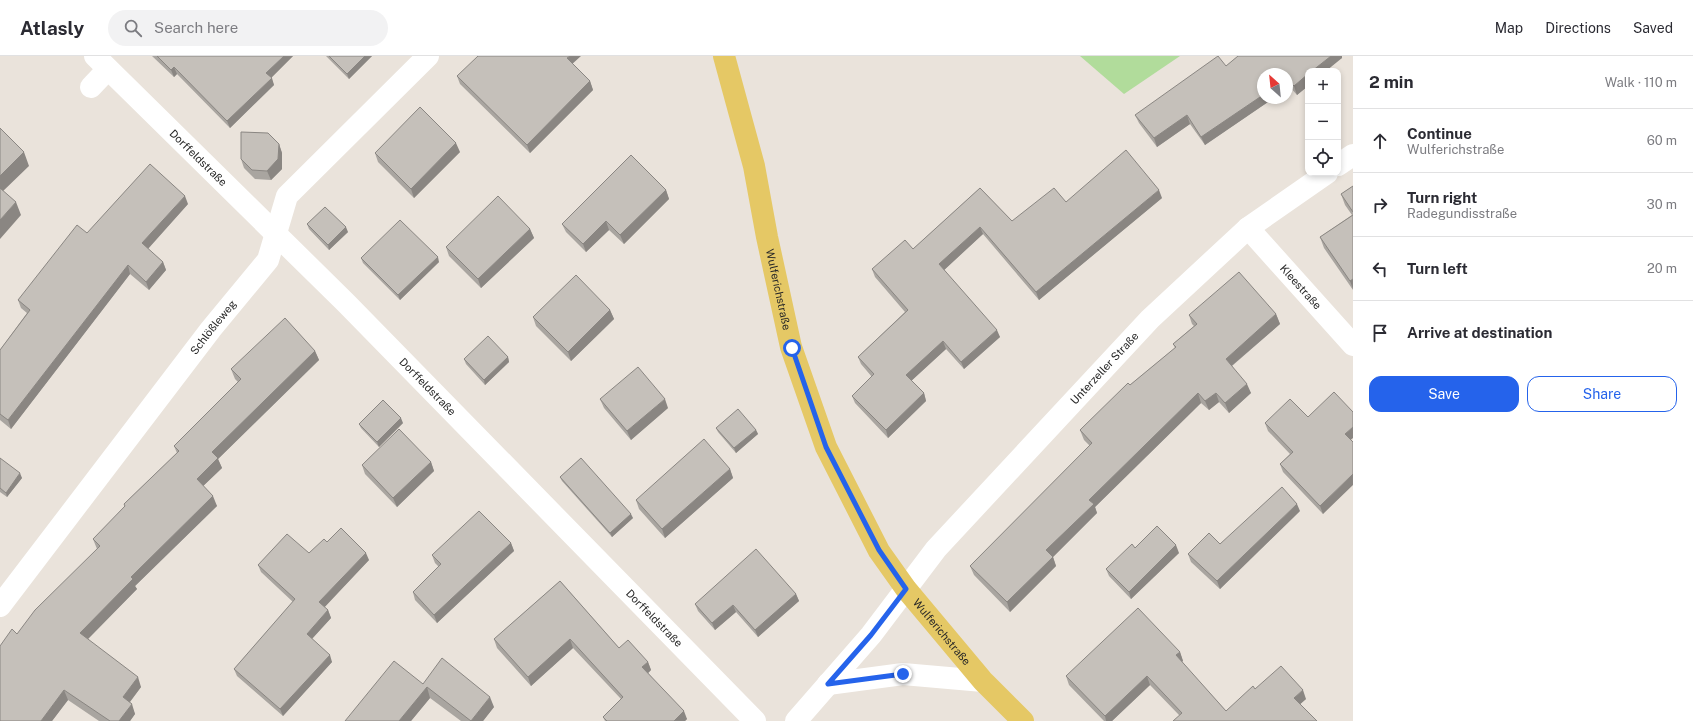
<!DOCTYPE html>
<meta charset="utf-8">
<style>
:root{--surface:#fff;--page:#f2f2f3;--text:#2b2b33;--muted:#7c7c81;--line:#e1e1e2;--accent:#2563eb}
body{margin:0;font-family:"Public Sans",sans-serif;background:var(--page);color:var(--text)}
.controls{position:absolute;right:12px;top:12px;display:grid;overflow:hidden;border-radius:8px;box-shadow:0 2px 6px #0003}
.controls button{width:36px;height:36px;display:grid;place-items:center;padding:0;border:0;border-bottom:1px solid var(--line);background:var(--surface);color:var(--text);font:20px sans-serif}
.compass{position:absolute;left:1257px;top:12px;width:36px;height:36px;border-radius:50%;background:var(--surface);box-shadow:0 2px 6px #0003;rotate:333deg}
.stop{position:absolute;width:12px;height:12px;margin:-9px;border:3px solid #2563eb;border-radius:50%;background:#fff}
.stop.end{background:#2563eb;border-color:#fff;box-shadow:0 1px 4px #0008}
.list{margin:0;padding:0;list-style:none}
h2{display:flex;justify-content:space-between;align-items:center;height:52px;margin:0;padding:0 16px;font-size:17px}
h2 small{font-size:13px;font-weight:400;color:var(--muted)}
.list li{display:grid;grid-template-columns:26px 1fr auto;gap:12px;align-items:center;box-sizing:border-box;height:64px;padding:0 16px;border-top:1px solid var(--line)}
.list b{display:block;font-size:15px;white-space:nowrap}
.list p{margin:0;font-size:13px;white-space:nowrap;color:var(--muted)}
.list em{font-size:13px;font-style:normal;color:var(--muted)}
.actions{display:flex;gap:8px;padding:12px 16px}
.actions a{flex:1;padding:9px 0;border:1px solid var(--accent);border-radius:12px;text-align:center;font-size:14px;color:var(--accent)}
.actions .main{background:var(--accent);color:#fff}
.icon{flex:none;width:22px;height:22px;fill:none;stroke:currentColor;stroke-width:2;stroke-linecap:round;stroke-linejoin:round}
.map{position:relative;flex:none;width:1353px;height:665px;overflow:hidden}
header{display:flex;align-items:center;gap:24px;box-sizing:border-box;height:56px;padding:0 20px;background:var(--surface);border-bottom:1px solid var(--line)}
header strong{font-size:19px}
nav{display:flex;gap:22px;margin-inline-start:auto;font-size:14px}
.search{width:280px;height:36px;background:var(--page);display:flex;align-items:center;gap:10px;box-sizing:border-box;padding:0 14px;border-radius:22px;color:var(--muted);font-size:15px}
main{display:flex}
aside{flex:1;background:var(--surface)}
.map>svg:first-child{display:block}
.green{fill:#b1dc9b}
.lines{fill:none;stroke-linecap:round;stroke-linejoin:round}
.minor{stroke:#fff;stroke-width:22}
.major{stroke:#e5c865;stroke-width:22}
.wall{fill:#a9a5a0}
.shaded-wall{fill:#8a8682}
.building{fill:#c5c0ba;stroke:#8a8682}
.route{stroke:#2563eb;stroke-width:5}
.labels{text-anchor:middle;stroke-width:4;stroke-linejoin:round;paint-order:stroke}
.street-label{font-size:11px;fill:#282828;stroke:#fff}
</style>
<header>
<strong>Atlasly</strong>
<div class="search"><svg class="icon" aria-label="search" viewBox="0 0 24 24"><circle cx="10" cy="10" r="6"/><path d="M15 15l6 6"/></svg>Search here</div>
<nav><a>Map</a><a>Directions</a><a>Saved</a></nav>
</header>
<main>
<div class="map">
<svg width="1353" height="665" viewBox="0 0 1353 665">
<rect width="100%" height="100%" fill="#eae3db"/>
<path class="green" d="M1080,0H1180L1124,38Z"/>
<g class="lines">
<g class="minor">
<path id="s1" d="M95,0L346,247L755,665"/>
<path d="M91,31L108,13"/>
<path d="M1338,109L1353,99"/>
<path id="s2" d="M1248,172L1353,289"/>
<path id="s3" d="M0,550L211,273L268,204L287,140L428,0"/>
<path d="M828,628L903,618L983,625"/>
<path id="s4" d="M796,665L871,579L936,493L1150,263L1248,172L1327,117"/>
</g>
<path class="major" id="s5" d="M724,0L754,110L767,181L791,291L826,391L879,495L906,533L983,625L1023,665"/>
</g>
<path class="wall" d="M152,0H293L271,22L274,29L230,72L177,18L174,21Z
M326,0H372L349,23Z
M1238,0H1342V2L1308,15V30L1297,39L1290,31L1205,89L1190,68L1157,91L1139,67L1135,59L1226,10Z
M573,8L590,25L593,34L530,97L460,28L457,20Z
M279,88L282,97V113L271,124L255,123L244,112L241,103Z
M460,96L414,142L378,106L375,97Z
M1353,130V234L1324,192L1320,181L1352,159L1345,149L1341,138Z
M980,132L1012,165L1066,146L1162,142L1039,244L983,178L944,214L1000,281L964,313L946,293L911,325L924,337L926,345L888,382L855,347L852,340L872,321L861,308L858,301L905,256L875,221L872,213L913,193Z
M666,134L669,143L624,188L609,174L586,196L566,176L562,168Z
M188,148L148,193L163,206L166,214L149,234L130,218L11,373L0,364V294L27,257L21,252L18,244L87,177Z
M307,168L348,176L329,194L309,173Z
M530,173L534,182L481,232L449,200L446,191Z
M361,202L439,206L400,244L363,207Z
M610,254L614,263L571,305L536,270L533,261Z
M1276,258L1280,268L1232,310L1251,337L1229,357L1219,346L1209,354L1201,347L1095,451L1097,457L1053,501L1056,510L1010,556L974,519L970,510L1090,390L1084,384L1080,374L1130,329L1175,292L1173,288L1194,270L1192,268L1189,259Z
M315,295L319,304L218,403L222,412L203,430L217,450L135,530L137,533L88,583L141,631L130,646L135,658L130,665H99L68,644L52,665H0L17,578L97,493L93,483L125,451L124,448L177,397L174,390L238,326L235,323L231,313Z
M508,301L509,306L485,329L466,308L464,303Z
M600,343L668,352L631,384L604,352Z
M1308,361L1351,384L1323,458L1283,416L1280,408L1290,398L1268,375L1265,367Z
M403,367L379,391L361,372L359,368Z
M716,372L756,374L758,378L736,397L718,376Z
M0,402L22,422L7,441L0,436Z
M431,406L434,415L397,451L365,418L362,409Z
M730,413L733,422L665,482L639,453L636,444Z
M560,421L633,462L612,481L562,425Z
M1300,455L1220,533L1191,506L1188,498L1220,488Z
M327,486L369,504L324,551L328,554L331,562L312,583L332,606L283,660L237,620L234,613L293,546L261,516L258,509L309,497Z
M511,487L514,495L437,567L415,544L413,536L439,511L435,507L432,499Z
M1135,492L1179,497L1131,543L1109,520L1106,513Z
M560,525L619,592L648,606L651,614L648,617L687,663L685,665H605L603,661L621,643L573,592L531,630L497,592L494,583Z
M796,538L799,545L758,581L736,556L715,574L698,555L695,548Z
M1180,596L1183,605L1181,606L1226,655L1255,633L1306,643L1300,648L1317,665L1179,659L1150,629L1112,665H1104L1069,629L1066,620Z
M423,628L494,651L483,665H461L430,642L411,665H345Z"/>
<path class="shaded-wall" d="M284,0H293L269,24L266,17Z
M365,0H372L349,23L347,18Z
M570,0H581L570,10L567,2Z
M1331,0H1342V2L1326,15H1312Z
M174,11L177,18L174,21L171,14Z
M1308,18V30L1297,39L1294,30Z
M272,22L274,29L230,72L227,65Z
M1287,22L1290,31L1287,33Z
M590,25L593,34L530,97L527,89Z
M1263,39V42H1274L1205,89L1201,81Z
M1187,59L1190,68L1157,91L1154,82Z
M456,87L460,96L414,142L411,133Z
M279,88L282,97V113L271,124L267,115Z
M24,96L29,110L0,138V120Z
M666,134L669,143L624,188L620,179Z
M1159,134L1162,142L1039,244L1036,236Z
M185,140L188,148L145,196L142,187Z
M16,146L21,159L0,183V164Z
M606,165L609,174L586,196L583,188Z
M346,171L348,176L329,194L328,189Z
M980,171L983,178L942,216L939,208Z
M530,173L534,182L481,232L478,223Z
M438,201L439,206L400,244L398,239Z
M163,206L166,214L149,234L146,226Z
M128,209L130,218L11,373L8,364Z
M1353,223V233L1350,225Z
M610,254L614,263L571,305L568,296Z
M1276,258L1280,268L1229,312L1226,303Z
M997,274L1000,281L964,313L961,306Z
M943,285L946,293L909,327L906,319Z
M315,295L319,304L218,403L222,412L200,433L197,423L212,396Z
M508,301L509,306L485,329L484,324Z
M1247,328L1251,337L1229,357L1225,347Z
M924,337L926,345L888,382L886,374Z
M1198,337L1201,347L1095,451L1097,457L1053,501L1056,510L1010,556L1007,546L1046,494L1089,444Z
M1216,337L1219,346L1209,354L1205,345Z
M665,343L668,352L631,384L627,375Z
M401,362L403,367L379,391L377,386Z
M1353,371V382L1348,386L1345,378Z
M756,374L758,378L736,397L734,392Z
M431,406L434,415L397,451L393,442Z
M730,413L733,422L665,482L662,473Z
M20,417L22,422L7,441L6,437Z
M1353,418V429L1323,458L1320,450Z
M213,440L217,450L135,530L137,533L84,587L80,577L131,521Z
M1297,448L1300,455L1220,533L1217,525Z
M631,458L633,462L612,481L610,477Z
M511,487L514,495L437,567L434,559Z
M1176,489L1179,497L1131,543L1129,536Z
M366,497L369,504L322,554L319,546Z
M796,538L799,545L758,581L755,574Z
M733,549L736,556L715,574L712,567Z
M328,554L331,562L309,586L307,578Z
M570,583L573,592L531,630L528,621Z
M1180,596L1183,605L1179,608L1176,599Z
M330,599L332,606L283,660L280,653Z
M648,606L651,614L645,620L642,611Z
M1147,620L1150,629L1112,665H1106L1105,660Z
M138,621L141,631L126,651L123,641Z
M427,631L430,642L411,665H399Z
M64,634L68,644L52,665H41Z
M1303,634L1306,643L1297,651L1294,642Z
M490,641L494,651L483,665H471Z
M132,648L135,658L130,665H119Z
M684,655L687,663L685,665H674Z"/>
<path class="building" d="M157,0H284L266,17L272,22L227,65L174,11L171,14Z
M329,0H365L347,18Z
M478,0H570L567,2L590,25L527,89L457,20Z
M1218,0L1226,10L1238,0H1331L1312,15H1308V18L1294,30L1287,23V18H1263V39L1201,81L1187,59L1154,82L1135,59Z
M420,51L456,87L411,133L375,97Z
M0,72L24,96L0,120Z
M241,76L268,77L279,88L278,103L267,115L252,114L241,103Z
M1126,94L1159,134L1036,236L980,171L939,208L997,274L961,306L943,285L906,319L924,337L886,374L852,340L874,318L858,301L908,254L872,213L905,184L913,193L980,132L1012,165L1054,132L1066,146Z
M631,99L666,134L620,179L606,165L583,188L562,168Z
M150,108L185,140L142,187L163,206L146,226L128,209L8,364L0,358V294L30,254L18,244L77,169L87,177Z
M1353,130V156L1341,138Z
M0,132L16,146L0,164Z
M498,140L530,173L478,223L446,191Z
M325,151L346,171L328,189L307,168Z
M1353,159V223L1350,225L1320,181Z
M400,164L438,201L398,239L361,202Z
M1239,216L1276,258L1226,303L1247,328L1225,347L1216,337L1205,345L1198,337L1089,444L1094,448L1046,494L1053,501L1007,546L970,510L1092,387L1080,374L1128,327L1130,329L1176,291L1173,288L1197,268L1189,259Z
M576,219L610,254L568,296L533,261Z
M285,262L315,295L212,396L218,402L197,423L213,440L131,521L133,523L80,577L138,621L123,641L132,648L119,665H110L64,634L41,665H0V590L12,573L17,578L35,554L100,490L93,483L125,450L124,448L179,395L174,390L241,323L231,313Z
M488,280L508,301L484,324L464,303Z
M638,311L665,343L627,375L600,343Z
M1334,336L1353,356V371L1345,378L1353,386V418L1320,450L1280,408L1293,396L1265,367L1290,343L1308,361Z
M383,344L401,362L377,386L359,368Z
M738,353L756,374L734,392L716,372Z
M399,373L431,406L393,442L362,409Z
M704,383L730,413L662,473L636,444Z
M0,402L20,417L6,437L0,432Z
M581,402L631,458L610,477L560,421Z
M1282,431L1297,448L1217,525L1188,498L1209,477L1220,488Z
M479,455L511,487L434,559L413,536L441,508L432,499Z
M1157,470L1176,489L1129,536L1106,513L1132,488L1135,492Z
M341,472L366,497L319,546L328,554L307,578L330,599L280,653L234,613L295,543L258,509L287,478L309,497L324,483L327,486Z
M756,493L796,538L755,574L733,549L712,567L695,548Z
M560,525L619,592L628,584L648,606L642,611L684,655L674,665H607L603,661L623,641L570,583L528,621L494,583Z
M1138,552L1180,596L1176,599L1226,655L1253,630L1255,633L1281,610L1303,634L1294,642L1317,665H1173L1182,657L1147,620L1105,660L1066,620Z
M442,602L490,641L471,665L427,631L399,665H345L394,605L423,628Z"/>
<g class="lines">
<path class="route" d="M792,292L826,391L879,494L906,533L871,579L828,628L903,618"/>
</g>
<g class="labels">
<g class="street-label">
<text dy="4" stroke="none"><textPath href="#s1" startOffset="145">Dorffeldstraße</textPath></text>
<text dy="4" stroke="none"><textPath href="#s2" startOffset="79">Kleestraße</textPath></text>
<text dy="4" stroke="none"><textPath href="#s5" startOffset="240">Wulferichstraße</textPath></text>
<text dy="4" stroke="none"><textPath href="#s3" startOffset="351">Schlößleweg</textPath></text>
<text dy="4" stroke="none"><textPath href="#s4" startOffset="469">Unterzeller Straße</textPath></text>
<text dy="4" stroke="none"><textPath href="#s1" startOffset="469">Dorffeldstraße</textPath></text>
<text dy="4" stroke="none"><textPath href="#s1" startOffset="793">Dorffeldstraße</textPath></text>
<text dy="4" stroke="none"><textPath href="#s5" startOffset="624">Wulferichstraße</textPath></text>
</g>
</g>
</svg>
<div class="controls">
<button>+</button>
<button>−</button>
<button><svg class="icon" aria-label="locate" viewBox="0 0 24 24"><circle cx="12" cy="12" r="6"/><path d="M12 2v4M12 18v4M2 12h4M18 12h4"/></svg></button>
</div>
<svg class="compass" viewBox="-18 -18 36 36"><path d="M0-13l5 13h-10z" fill="#e53935"/><path d="M0 13l5-13h-10z" fill="#7c7c81"/></svg>
<div class="stop" style="left:792px;top:292px"></div>
<div class="stop end" style="left:903px;top:618px"></div>
</div>
<aside>
<h2>2 min<small>Walk · 110 m</small></h2>
<ul class="list">
<li><svg class="icon" aria-label="ahead" viewBox="0 0 24 24"><path d="M12 20V5M6 11l6-6 6 6"/></svg><div><b>Continue</b><p>Wulferichstraße</p></div><em>60 m</em></li>
<li><svg class="icon" aria-label="right" viewBox="0 0 24 24"><path d="M7 20v-9h11M14 6l5 5-5 5"/></svg><div><b>Turn right</b><p>Radegundisstraße</p></div><em>30 m</em></li>
<li><svg class="icon" aria-label="left" viewBox="0 0 24 24"><path d="M17 20v-9H6M10 6l-5 5 5 5"/></svg><div><b>Turn left</b></div><em>20 m</em></li>
<li><svg class="icon" aria-label="arrive" viewBox="0 0 24 24"><path d="M6 21V4h12l-3 4 3 4H6"/></svg><div><b>Arrive at destination</b></div></li>
</ul>
<div class="actions"><a class="main">Save</a><a>Share</a></div>
</aside>
</main>
